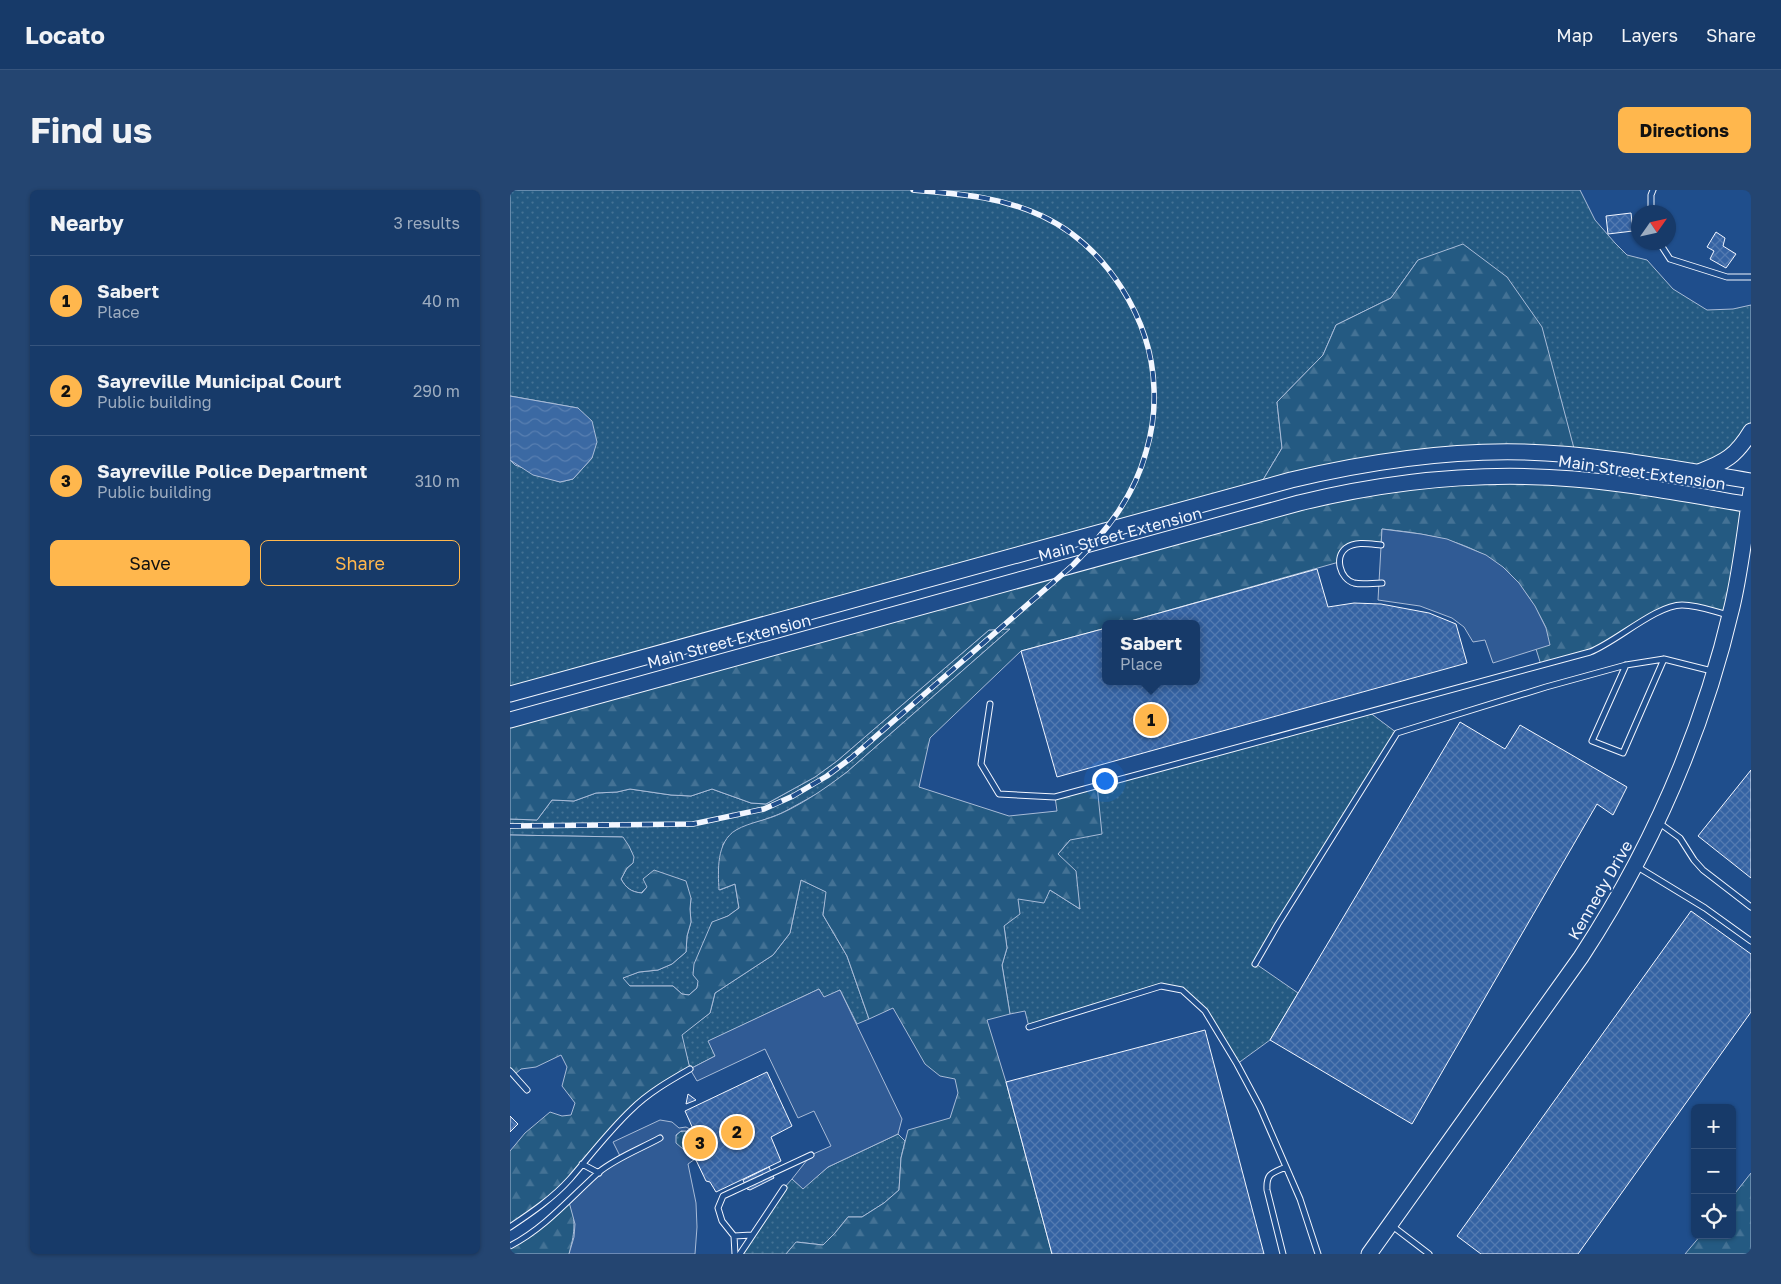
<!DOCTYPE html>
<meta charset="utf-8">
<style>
:root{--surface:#173a69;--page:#244571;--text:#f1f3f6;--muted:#9eadc0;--line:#36547d;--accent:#ffb74d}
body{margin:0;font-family:"Golos Text",sans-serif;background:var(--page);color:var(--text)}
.controls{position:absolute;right:15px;bottom:15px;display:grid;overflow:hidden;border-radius:8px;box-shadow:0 1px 4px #0004}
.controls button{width:45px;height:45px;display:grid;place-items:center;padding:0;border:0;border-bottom:1px solid var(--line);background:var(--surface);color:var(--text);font:25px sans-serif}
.compass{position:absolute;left:1121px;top:15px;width:45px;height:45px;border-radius:50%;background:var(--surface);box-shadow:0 1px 4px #0004;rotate:56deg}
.you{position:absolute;left:594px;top:590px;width:18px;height:18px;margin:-12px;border:4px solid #fff;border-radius:50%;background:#1a73e8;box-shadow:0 0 0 8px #1a73e833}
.badge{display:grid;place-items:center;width:32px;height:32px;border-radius:50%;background:var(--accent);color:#111;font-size:16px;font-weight:700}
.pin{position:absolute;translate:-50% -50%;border:2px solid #fff;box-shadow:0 1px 5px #0006}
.popup{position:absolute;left:592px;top:430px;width:98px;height:65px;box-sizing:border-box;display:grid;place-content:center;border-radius:8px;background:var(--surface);filter:drop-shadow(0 1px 4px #0005);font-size:16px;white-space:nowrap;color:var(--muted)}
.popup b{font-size:19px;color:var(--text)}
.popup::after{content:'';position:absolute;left:50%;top:100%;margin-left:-10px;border:10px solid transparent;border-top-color:var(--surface)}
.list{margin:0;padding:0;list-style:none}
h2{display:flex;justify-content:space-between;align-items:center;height:65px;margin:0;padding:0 20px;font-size:21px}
h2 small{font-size:16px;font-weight:400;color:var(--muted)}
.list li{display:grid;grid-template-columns:32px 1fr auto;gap:15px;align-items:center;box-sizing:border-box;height:90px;padding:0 20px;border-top:1px solid var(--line)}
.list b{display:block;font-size:19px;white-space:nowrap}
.list p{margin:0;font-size:16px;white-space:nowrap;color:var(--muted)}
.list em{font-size:16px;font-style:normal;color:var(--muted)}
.actions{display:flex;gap:10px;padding:15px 20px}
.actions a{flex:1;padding:11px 0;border:1px solid var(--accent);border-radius:8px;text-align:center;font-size:18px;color:var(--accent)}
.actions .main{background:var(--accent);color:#111}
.icon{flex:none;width:28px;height:28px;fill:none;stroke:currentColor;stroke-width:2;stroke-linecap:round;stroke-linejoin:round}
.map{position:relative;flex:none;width:1241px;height:1064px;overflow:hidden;border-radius:8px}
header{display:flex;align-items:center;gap:30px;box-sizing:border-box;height:70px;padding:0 25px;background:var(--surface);border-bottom:1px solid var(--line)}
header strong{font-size:24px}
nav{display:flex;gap:28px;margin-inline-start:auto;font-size:18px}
.intro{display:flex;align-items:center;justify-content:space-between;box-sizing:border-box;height:120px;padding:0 30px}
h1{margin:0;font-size:35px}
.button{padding:12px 22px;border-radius:8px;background:var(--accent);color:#111;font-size:18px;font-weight:700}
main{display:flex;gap:30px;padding:0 30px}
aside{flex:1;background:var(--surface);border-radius:8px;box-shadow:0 1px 4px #0004}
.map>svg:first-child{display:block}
.grass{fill:url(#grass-dots);stroke:#a8bbd7}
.forest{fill:url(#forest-firs);stroke:#a8bbd7}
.parking{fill:#305b95;stroke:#a8bbd7;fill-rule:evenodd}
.water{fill:url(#water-waves);stroke:#a8bbd7}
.building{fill:url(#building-cross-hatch);stroke:#f2f6ff}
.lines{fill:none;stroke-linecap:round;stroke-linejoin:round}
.lane-casing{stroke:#f2f6ff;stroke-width:7}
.secondary-casing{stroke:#f2f6ff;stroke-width:17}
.lane{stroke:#1f4e8c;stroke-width:5}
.secondary{stroke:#1f4e8c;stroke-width:15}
.rail-casing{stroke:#f2f6ff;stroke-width:5.5}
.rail{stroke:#1f4e8c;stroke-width:4;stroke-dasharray:11;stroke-linecap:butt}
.labels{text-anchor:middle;stroke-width:4;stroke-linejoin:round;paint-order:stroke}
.street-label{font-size:16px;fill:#f2f6ff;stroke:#1f4e8c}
</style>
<header>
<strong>Locato</strong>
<nav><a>Map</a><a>Layers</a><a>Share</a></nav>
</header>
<div class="intro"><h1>Find us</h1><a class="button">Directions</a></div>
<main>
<aside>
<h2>Nearby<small>3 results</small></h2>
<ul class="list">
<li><span class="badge">1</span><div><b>Sabert</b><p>Place</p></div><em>40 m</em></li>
<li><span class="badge">2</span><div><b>Sayreville Municipal Court</b><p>Public building</p></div><em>290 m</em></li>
<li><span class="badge">3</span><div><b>Sayreville Police Department</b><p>Public building</p></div><em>310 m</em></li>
</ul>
<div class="actions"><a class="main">Save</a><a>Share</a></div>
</aside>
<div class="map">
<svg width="1241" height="1064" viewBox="0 0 1241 1064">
<defs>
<pattern id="grass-dots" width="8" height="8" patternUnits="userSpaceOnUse" patternTransform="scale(1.25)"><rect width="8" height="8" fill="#245a82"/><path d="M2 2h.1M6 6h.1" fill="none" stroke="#447295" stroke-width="1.8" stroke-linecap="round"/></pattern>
<pattern id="forest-firs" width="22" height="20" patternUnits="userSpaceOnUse" patternTransform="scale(1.25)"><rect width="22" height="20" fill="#245a82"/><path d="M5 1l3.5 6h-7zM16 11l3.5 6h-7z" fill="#447295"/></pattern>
<pattern id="water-waves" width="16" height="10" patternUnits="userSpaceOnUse" patternTransform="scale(1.25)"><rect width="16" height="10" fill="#3b69a3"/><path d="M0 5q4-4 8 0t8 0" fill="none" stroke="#587fb1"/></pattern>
<pattern id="building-cross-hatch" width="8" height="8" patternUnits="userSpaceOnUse" patternTransform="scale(1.25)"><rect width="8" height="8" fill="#3563a3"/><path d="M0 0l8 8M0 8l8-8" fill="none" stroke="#537ab1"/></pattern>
</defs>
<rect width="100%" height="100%" fill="#1f4e8c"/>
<path class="grass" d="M0,0H1070L1085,30L1105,53L1117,65L1137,70L1163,99L1197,120L1223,119L1241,115V241L1187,282L1066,266L908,70L881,108L826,135L813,165L767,212L772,258L747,300L0,504V270L5,275L50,292L63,289L82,268L68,218L0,206Z
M501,438L337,582L312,601L272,623L225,641L213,654L210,700L225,694L229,718L218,726L202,733L187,798L179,805L172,804L163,796H120L112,788L129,782L148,780L162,774L176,762L177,746L181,732L180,719L181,708L137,697L131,703C121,702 116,698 111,689L117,678L123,673L112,647L0,645V629L27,630L42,610L64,611L86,603L107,602L120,599L161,605L181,606L202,599L241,613L256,614L305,587L327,571L479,440Z
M859,522L887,543L746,774L788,803L760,850L727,874L695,821L672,800L651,796L519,837L515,821L500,824L492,775L497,758L494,736L507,709L540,700L570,719L548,664L560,650L587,595Z
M291,690L317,702L313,725L337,766L359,829L347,834L330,800L314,808L309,799L199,851L205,866L180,879L171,845L200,823L205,803L263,765L280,743Z
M165 950a9 9 0 1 1 18 0a9 9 0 1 1-18 0Z
M388,944L395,951L391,968L389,1000L374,1013L352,1027H338L325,1043L313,1055L287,1052L276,1064H230L274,998L282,989L293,998L318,977Z"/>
<path class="forest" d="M953,54L997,87L1032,137L1066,266L950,263L747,300L772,258L767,212L813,165L826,135L881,108L908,70Z
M998,286L1239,314L1220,425L1180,416L1156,418L1096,454L1031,475L1026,459L1036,438C1000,362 951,347 872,339L871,355L853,353L837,357L829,372L610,434H596V438L511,461L420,548L409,597L499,626L547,621L545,607L587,595L592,644L560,650L548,664L566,681L570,719L540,700L534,713L508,709L510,724L494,736L497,758L492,775L500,824L477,830L496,892L542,1064H276L286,1052L313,1055L325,1043L338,1027H352L374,1013L389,1000L391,968L398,940L440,928L448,903L445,889L430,886L415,874L383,818L359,829L337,766L313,725L316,702L291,690L280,743L263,765L205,803L200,823L172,845L180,879L122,919L60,989L0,1037V961L15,943L40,922L52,926L61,925L65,913L52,896L57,877L51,865L26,877L11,879L4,885L0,881V645L113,647L119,656L124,667L123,673L117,678L111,689C116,698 121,702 132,703L137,697L133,689L144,680L176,691L181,708L180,719L181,732L177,746L176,762L162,774L148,780L129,782L113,788L120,796H163L172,804L179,805L187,798L188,791L183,785L184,774L202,732L218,726L229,718L225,694L209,700C208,681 206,652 226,640C240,632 258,630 272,623C296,612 317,597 337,582L500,439L479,440L327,571L305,587L256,614L241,613L202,599L181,606L161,605L120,599L107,602L86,603L64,611L42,610L27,630L0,629V530L789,313Z
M1241,983V1064H1175L1191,1045H1222V1007Z
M59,1012C67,1030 64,1046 59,1064H0V1056Z"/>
<path class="parking" d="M872,339L911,344L937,349L976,365L993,377L1009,393L1025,416L1036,438L1040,455L983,473L975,450L963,452L954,437L942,428L910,416L868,410Z
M309,799L314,807L330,800L392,929L388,944L318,977L293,999L282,989L301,965L321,956L304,921L288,928L255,859L187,891L180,879L205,866L198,851Z
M150,930L162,932L169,938L176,937L182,940L183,941L181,945L190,963L185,966V969L178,974L186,1013L187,1037L185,1064H59L64,1047L65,1034L59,1012L89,983L111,968L103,952ZM171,941H176L180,942L183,952L179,957L173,959L166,953V945Z"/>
<path class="water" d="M0,206L68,218L82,231L87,252L82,268L63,289L50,292L23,285L0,270Z"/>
<path class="building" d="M1121,23L1123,41L1098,44L1096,26Z
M1206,42L1215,48L1213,56L1226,64L1216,78L1200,69L1204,61L1197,57Z
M807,379L818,417L844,413L871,414L919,423L946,434L957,473L547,587L511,461L596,438V491H686V434H610Z
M950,532L995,559L1010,535L1117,597L1103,625L1087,614L902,934L760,850Z
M1241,580V688L1188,646Z
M1181,721L1241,764V822L1068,1064H971L947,1046Z
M695,840L754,1064H542L496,892Z
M257,882L282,936L261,947L271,971L206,1002L200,992L196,991L185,968V966L190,963L181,945L184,941L175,921Z
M178,904L186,910L176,914Z
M0,926L8,934L0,942Z
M259,977L264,988L240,1000L237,999L233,990Z"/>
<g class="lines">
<g class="lane-casing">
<path id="lane" d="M1141,22V5L1143,0
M1149,52L1160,69L1217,87H1241
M871,355C860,354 846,351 836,358C824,367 830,389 844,393C852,395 863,393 872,393
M1116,475L1082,551L1113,563L1154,469
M480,514L471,574L489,604L545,607L1080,462C1106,452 1146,415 1172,415C1188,415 1203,421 1218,425
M1148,632L1170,648L1184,670L1193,680L1241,717
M1126,676L1195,718L1241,751
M745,774L768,734L887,543L1036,497L1116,475L1154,469L1202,481
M519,837L651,796L672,800L695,821L727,874L750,917L790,1009L808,1064
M0,881L17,900
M72,974L89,983
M881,1035L919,1064
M0,1037C21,1023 43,1008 60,989C80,966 98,942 121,920C138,903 159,891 180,879
M224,1046L242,1045
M0,1056C35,1038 60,1008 89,982C106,968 130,959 150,948
M225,1064L224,1046L212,1031L208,1018L213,1006L301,965
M230,1064L274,998
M773,1064L757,1000C756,983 762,983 776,977"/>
</g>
<g class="secondary-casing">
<path id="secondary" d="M1189,282C1215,272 1226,266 1241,241
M0,504L781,290C857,272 935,260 1014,262C1091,264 1166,279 1241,291
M0,530L789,313C879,291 971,281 1064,289C1124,294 1182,305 1241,315
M859,1064L1071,767C1141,660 1193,541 1222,417C1231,379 1235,339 1241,301"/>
</g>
<use href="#lane" class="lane"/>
<use href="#secondary" class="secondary"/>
<g class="rail-casing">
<path id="rail" d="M0,636L183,634L254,619L283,606L317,586L341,568L563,375C595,343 624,307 636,262C642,242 645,220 644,199C642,129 596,56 532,26C489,6 449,4 403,0"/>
</g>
<use href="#rail" class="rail"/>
</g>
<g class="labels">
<g class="street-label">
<text transform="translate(1132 282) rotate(8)" y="6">Main Street Extension</text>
<text transform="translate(610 344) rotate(-15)" y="6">Main Street Extension</text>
<text transform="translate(219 451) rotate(-15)" y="6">Main Street Extension</text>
<text transform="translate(1090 700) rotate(-60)" y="6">Kennedy Drive</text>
</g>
</g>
</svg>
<div class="controls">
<button>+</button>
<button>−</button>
<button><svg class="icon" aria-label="locate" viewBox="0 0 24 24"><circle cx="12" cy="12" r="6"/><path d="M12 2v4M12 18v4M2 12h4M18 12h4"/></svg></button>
</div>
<svg class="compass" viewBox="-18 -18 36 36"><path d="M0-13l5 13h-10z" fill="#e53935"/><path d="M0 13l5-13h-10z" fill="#9eadc0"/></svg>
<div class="you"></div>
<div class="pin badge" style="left:641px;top:530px">1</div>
<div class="popup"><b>Sabert</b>Place</div>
<div class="pin badge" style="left:227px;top:942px">2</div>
<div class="pin badge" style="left:190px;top:953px">3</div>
</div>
</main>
